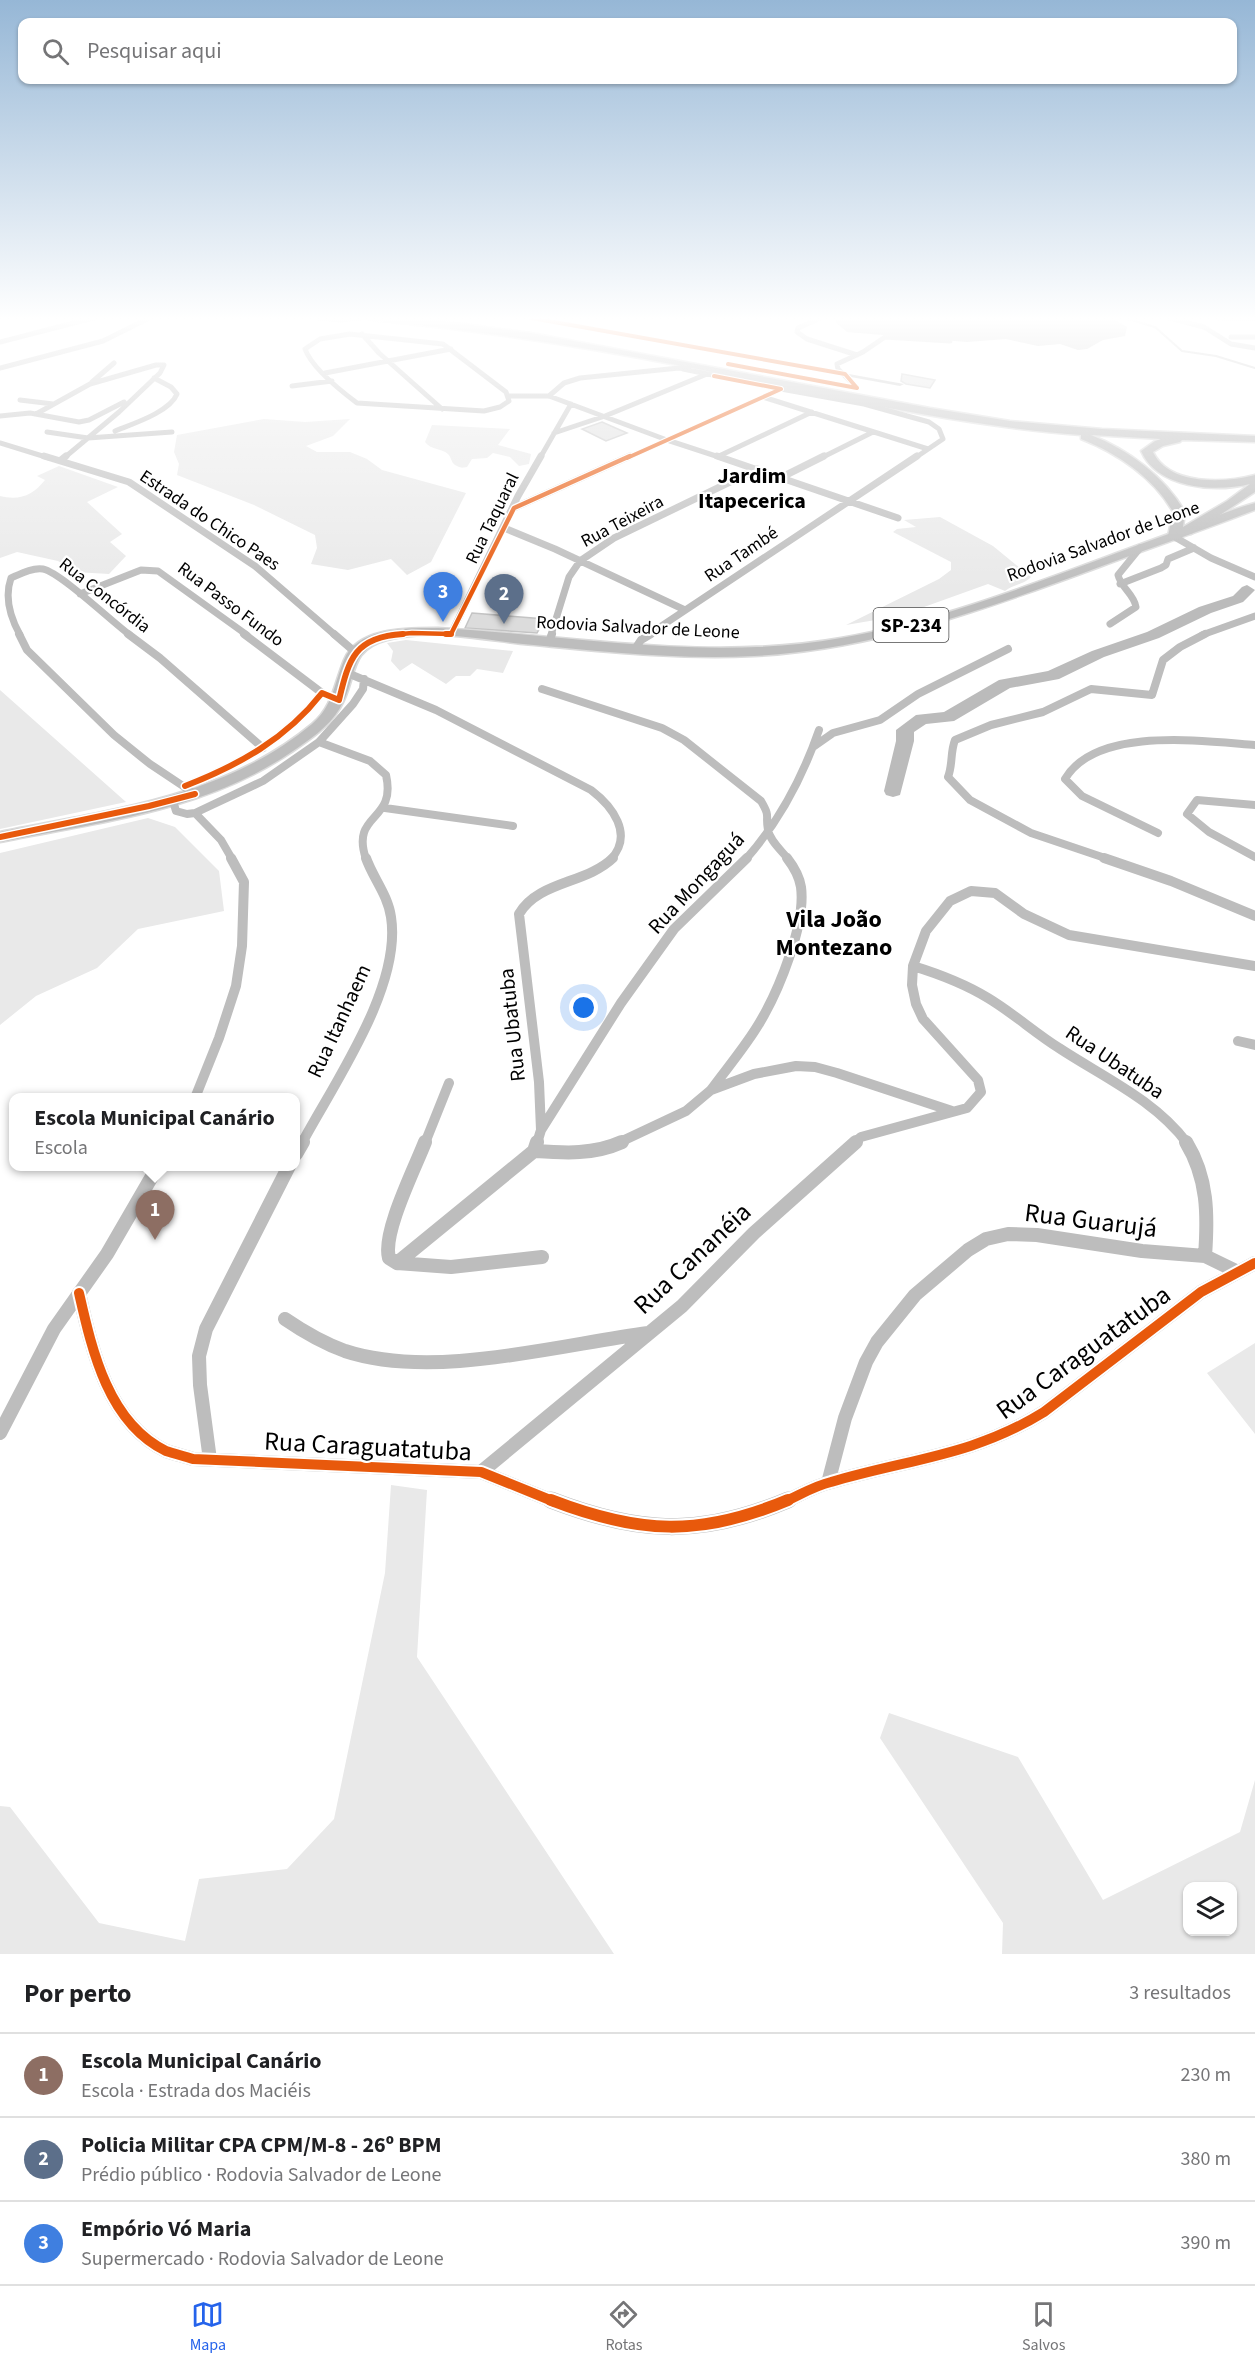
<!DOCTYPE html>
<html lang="pt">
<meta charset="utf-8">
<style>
:root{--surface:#fff;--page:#f2f2f2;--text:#202124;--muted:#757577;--line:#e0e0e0;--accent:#2563eb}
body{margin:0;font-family:"Source Sans 3",sans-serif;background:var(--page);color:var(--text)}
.controls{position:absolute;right:18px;bottom:18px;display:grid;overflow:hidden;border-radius:12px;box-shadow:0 2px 4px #0004}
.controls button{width:54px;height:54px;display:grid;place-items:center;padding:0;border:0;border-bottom:2px solid var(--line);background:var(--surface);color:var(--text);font:30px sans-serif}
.you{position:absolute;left:584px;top:1008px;width:21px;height:21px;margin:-15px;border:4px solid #fff;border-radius:50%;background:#1a73e8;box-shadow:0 0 0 9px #1a73e833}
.badge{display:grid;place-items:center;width:39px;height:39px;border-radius:50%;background:var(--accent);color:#fff;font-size:20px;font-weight:700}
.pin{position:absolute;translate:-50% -50px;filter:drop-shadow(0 2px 3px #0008)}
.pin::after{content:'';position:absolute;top:32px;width:21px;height:18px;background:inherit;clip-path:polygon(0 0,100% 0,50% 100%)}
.popup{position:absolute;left:9px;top:1093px;width:291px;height:78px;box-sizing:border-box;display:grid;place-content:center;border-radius:12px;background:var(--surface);filter:drop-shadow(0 2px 4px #0005);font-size:20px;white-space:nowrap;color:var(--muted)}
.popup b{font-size:22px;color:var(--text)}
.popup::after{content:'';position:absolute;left:50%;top:100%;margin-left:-12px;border:12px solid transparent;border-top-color:var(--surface)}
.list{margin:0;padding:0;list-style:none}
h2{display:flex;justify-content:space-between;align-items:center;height:78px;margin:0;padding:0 24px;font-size:26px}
h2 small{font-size:20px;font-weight:400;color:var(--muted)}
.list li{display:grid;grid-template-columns:39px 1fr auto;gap:18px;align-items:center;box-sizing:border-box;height:84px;padding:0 24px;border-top:2px solid var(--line)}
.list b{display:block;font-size:22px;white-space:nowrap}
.list p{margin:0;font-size:20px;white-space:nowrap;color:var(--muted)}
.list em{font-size:20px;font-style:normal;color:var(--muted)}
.icon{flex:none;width:33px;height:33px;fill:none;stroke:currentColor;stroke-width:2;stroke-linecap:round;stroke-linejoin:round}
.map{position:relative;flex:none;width:1255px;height:1954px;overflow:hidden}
.search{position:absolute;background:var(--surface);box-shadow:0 2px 4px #0004;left:18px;right:18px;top:18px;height:66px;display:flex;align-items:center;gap:15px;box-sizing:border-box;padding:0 21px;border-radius:12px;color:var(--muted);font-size:22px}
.sheet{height:330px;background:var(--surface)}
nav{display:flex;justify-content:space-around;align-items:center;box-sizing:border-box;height:84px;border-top:2px solid var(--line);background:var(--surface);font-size:16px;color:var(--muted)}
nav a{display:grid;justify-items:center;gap:3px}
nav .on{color:var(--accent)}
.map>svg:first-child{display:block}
.green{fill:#e9e9e9;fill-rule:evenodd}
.water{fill:#bbb}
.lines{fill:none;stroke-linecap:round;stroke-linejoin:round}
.stream{stroke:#bbb;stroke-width:2}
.river{fill:#bbb;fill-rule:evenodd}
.building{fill:#dcdcdc;stroke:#c4c4c4;stroke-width:1.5}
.primary-casing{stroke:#dbdbdb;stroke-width:3}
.highway-casing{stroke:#dbdbdb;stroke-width:3}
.street-far5{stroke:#bdbdbd;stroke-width:5}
.street-far4{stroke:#bdbdbd;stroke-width:7}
.street-far3{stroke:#bdbdbd;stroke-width:8}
.street-far2{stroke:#bdbdbd;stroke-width:10}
.street-far1{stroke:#bdbdbd;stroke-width:14}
.street{stroke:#bdbdbd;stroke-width:17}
.secondary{fill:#c0c0c0;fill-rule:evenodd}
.primary{fill:#bdbdbd;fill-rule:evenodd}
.highway{fill:#bdbdbd;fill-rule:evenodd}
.cycleway-far4-casing{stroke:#fff;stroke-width:6}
.cycleway-far3-casing{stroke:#fff;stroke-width:7}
.cycleway-far2-casing{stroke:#fff;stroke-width:9}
.cycleway-far1-casing{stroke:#fff;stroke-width:14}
.cycleway-casing{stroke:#fff;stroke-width:16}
.cycleway-far4{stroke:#e8590c;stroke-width:4}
.cycleway-far3{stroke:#e8590c;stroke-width:4.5}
.cycleway-far2{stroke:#e8590c;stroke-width:6}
.cycleway-far1{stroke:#e8590c;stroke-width:10}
.cycleway{stroke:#e8590c;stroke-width:12}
.labels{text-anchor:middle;stroke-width:4.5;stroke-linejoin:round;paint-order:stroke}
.far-street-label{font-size:18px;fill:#000;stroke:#fff}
.shield{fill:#fff;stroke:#4c4c4c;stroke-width:1.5}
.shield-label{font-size:20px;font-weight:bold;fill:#000}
.street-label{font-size:21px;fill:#000;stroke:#fff}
.far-district-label{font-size:22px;font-weight:bold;fill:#000;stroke:#fff}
.quarter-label{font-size:24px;font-weight:bold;fill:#000;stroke:#fff}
.near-street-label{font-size:26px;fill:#000;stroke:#fff}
</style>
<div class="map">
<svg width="1255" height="1954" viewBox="0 0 1255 1954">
<rect width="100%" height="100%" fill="#fff"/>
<path class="green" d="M264,419L305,422L350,419L333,436L306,446L317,452H350L367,459L382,470L466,493L431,562L407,575L391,559L348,570L311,564L317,548L315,535L254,505L177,475L179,464L174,452L177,435Z
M432,425L510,429L498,445L531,454L529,464L519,466L510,457L493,453L487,458L472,459L467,467C462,468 461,468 457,466C451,464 452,458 448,454C441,448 431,450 425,442Z
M59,466L118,487L87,502L122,534L110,542L126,556L109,574L75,572L58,561L17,552L0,558V496C20,501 33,495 45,480L37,476Z
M940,517L993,546L1031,577C1023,585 1014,584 1005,591L988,584L899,616L846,625L939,579L951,570V562L893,532L897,529L916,527L904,520Z
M406,640L513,651L503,673L477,669L470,676H456L446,684L412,663L400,671L391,661L393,651L387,643Z
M0,690L126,802L0,829Z
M148,818L175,827L219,871L224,911L138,929L97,968L36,996L0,1025V853Z
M1255,1343V1434L1207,1373Z
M391,1485L427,1490L417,1657L614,1954H0V1806L10,1807L99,1923L185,1941L199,1879L287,1869L334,1819L385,1573Z
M889,1713L1018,1757L1103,1900L1240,1832L1255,1780V1954H1002L1003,1923L880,1738ZM1188,1886H1232V1932H1188Z"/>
<path class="water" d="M841,317H1096L1117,321L1127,327L1125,336L1103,340L1087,349L1078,350L1060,344L1038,346L1006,339L967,342L847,332L835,322Z"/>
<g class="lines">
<path class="stream" d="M1121,317L1155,327L1182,351L1216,356L1255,368"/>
<path class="river" d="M1247,585L1255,590L1243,602L1211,613L1159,638L1104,657L1059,679L1010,688L954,721L926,724L914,732V741L900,795L893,797L886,795L884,791L896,741V730L916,715L944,712L999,680L1048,671L1092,651L1147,632L1199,607L1233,596L1242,587Z"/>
</g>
<path class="building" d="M902,374L935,380L930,388L906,384L901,381Z
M602,422L611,426L627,433L606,441L582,429Z
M472,613L545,619L537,633L465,628Z"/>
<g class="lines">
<g class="primary-casing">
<path id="primary" d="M1255,503V510C1204,530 1153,547 1102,566C989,608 874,650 754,656C677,660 599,651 523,644C478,639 431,629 387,640C347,650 358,679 340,708C328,728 309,740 290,753C204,811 100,822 0,842V832C109,810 223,798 312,724C333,706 334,684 344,660C357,627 408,628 438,628C573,635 706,662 841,638C955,618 1065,571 1174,532C1201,523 1228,510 1255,503Z"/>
</g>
<g class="highway-casing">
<path id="highway" d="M364,317H393L450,322L531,333L930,408L1010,421L1102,429L1255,436V442L1182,440L1180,442L1163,446L1153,452C1169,486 1225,483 1255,475V492L1191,534H1182L1180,539L1175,540L1168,536L1173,512C1154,478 1117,453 1081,439V435C950,425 820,394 692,368C585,347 478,330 369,320ZM1091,435L1161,439L1155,441L1141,451C1157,488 1214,493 1250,484L1227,501L1183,527L1185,512C1165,477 1129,450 1091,435Z"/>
</g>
<path class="street-far5" d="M309,317L340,320L370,317
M823,317L798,328L797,332L807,339L857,355
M1166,317L1204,327L1231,344L1255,348
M1199,317L1255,319
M350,334L443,344L506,392L509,401L500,407L484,411L357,403C341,391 312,368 305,349L320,339Z
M362,334L379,353L442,409
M1231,337H1255
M0,342L97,317
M0,368L103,341L151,317
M325,373L451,349
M92,382L114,363
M292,386L332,381
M857,388L838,369L837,364L863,352L885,337L950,341
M781,389L864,404L929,422L939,429L943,439L915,458
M509,396H549L667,440L722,458
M549,396L564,383L580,378L689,367
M763,397L928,449
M20,400L53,404
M36,414L90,384L156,365H164L160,373L119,412L64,458
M0,416L30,413L79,422L89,420L124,402
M115,431C132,424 170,412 177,394L171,387L154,378
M47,432L88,438L172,432
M554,433L605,416L707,374
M0,443L49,458
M719,456L812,412
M540,458L571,404
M627,458L781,389L683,369
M821,458L873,432"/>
<path class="street-far4" d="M44,456L129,482L255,566L335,635
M717,456L898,518
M61,460L66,456
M782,477L824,456
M514,508L630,456
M504,528L555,549L685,610
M1173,536L1211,558L1255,577
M1120,584L1161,568L1166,565L1168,559L1194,548
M80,594L141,570L158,571L247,635
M1110,624L1136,607C1134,594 1121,588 1118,575L1140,548
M451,634L518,496L541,456
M20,635C10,617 4,598 11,578C20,574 33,567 43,569C61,573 111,621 130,635
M551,635L569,577L580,561L614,538L757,469
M648,635L917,456
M1202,635L1255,616"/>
<path class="street-far3" d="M19,634L27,650L114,735L150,764L195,794
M128,634L160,658L263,748
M244,634L322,693L339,700
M334,634L355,652
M549,642L552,634
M635,649L641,640L651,634
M345,672L436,710L591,790C612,806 634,834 611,859
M542,689L662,728L684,740L761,801C771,818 765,814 768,830C770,841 782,851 788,859
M319,742L370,761L386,775C397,823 350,812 366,859
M813,747L833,733L880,720L918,694L1008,649
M185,786C239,765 286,739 322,693
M173,801L176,811L187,814L195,813L221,840L232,859
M1255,805L1197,800L1187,814L1209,832L1255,857
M385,808L513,826
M195,813L263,781L319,742L353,704L363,689L364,679
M1158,833L1082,796L1065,779C1096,726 1203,741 1255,745
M746,859C778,823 803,776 819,730
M1108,859L1031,833L970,800L948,777C953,764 950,753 955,740L991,725L1043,712L1091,689L1152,695L1163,660L1180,647L1205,634"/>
<path class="street-far2" d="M1104,858L1171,881L1255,916
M913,966C939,974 965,984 988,998C1013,1013 1035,1033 1059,1048C1103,1077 1155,1100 1187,1143
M1238,1041L1255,1045
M711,1090C727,1068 746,1046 760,1022C779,990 806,924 801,887C799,875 794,867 787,858
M195,1098L219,1038L236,986L242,946L244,882L231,858
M541,1130L621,1003L674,929L747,858
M302,1143C334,1083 402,987 391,917C388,895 373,878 366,858
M425,1143L449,1083
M537,1143L541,1130L539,1082L519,914C538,881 586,884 613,858
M618,1143L686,1111L711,1090L754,1074L796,1066L815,1067L837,1073L952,1111
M854,1143L861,1137L967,1108L981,1092L978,1080L923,1019L916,1004L912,985L913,966L926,931L950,901L971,891L995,893L1024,914L1069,935L1255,966"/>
<path class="street-far1" d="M425,1142C415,1168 382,1233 389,1258L397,1263L534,1151
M1186,1142C1208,1178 1208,1215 1205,1256
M534,1151L537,1142
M534,1151C565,1153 593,1155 622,1142
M296,1154L303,1142
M397,1263L451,1267L542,1257
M79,1293C92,1350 108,1423 166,1451C175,1454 184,1456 193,1459L481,1472L555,1502
M285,1319C304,1332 323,1343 345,1351C433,1380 558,1345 648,1333
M0,1433L54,1329L107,1254L158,1166
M210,1460L200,1385L199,1356L206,1329L289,1166
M481,1472L682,1306L754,1233L856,1142
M828,1483L845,1418L866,1362L877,1342L915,1295L968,1250L986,1239L1008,1234L1037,1235L1142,1251L1205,1256L1236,1271
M784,1502C800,1495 814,1486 831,1482C908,1459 973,1456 1044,1412L1201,1292L1255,1263"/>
<path class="street" d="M551,1500C639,1534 700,1537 788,1500"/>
<path class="secondary" d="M522,317H536L904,384L900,386Z"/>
<use href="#primary" class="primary"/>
<use href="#highway" class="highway"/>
<g class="cycleway-far4-casing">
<path id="cycleway-far4" d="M526,317L845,374L857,388
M728,364L857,388
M627,458L781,389L714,376"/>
</g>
<g class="cycleway-far3-casing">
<path id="cycleway-far3" d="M391,635L412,633L451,634L514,508L630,456"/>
</g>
<g class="cycleway-far2-casing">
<path id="cycleway-far2" d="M446,634H451
M185,786C239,765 286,739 322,693L339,700C349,658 355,637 403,634
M0,837L149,806L195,794"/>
</g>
<g class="cycleway-far1-casing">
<path id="cycleway-far1" d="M79,1293C92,1350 108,1423 166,1451C175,1454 184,1456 193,1459L481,1472L555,1502
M784,1502C800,1495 814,1486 831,1482C908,1459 973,1456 1044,1412L1201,1292L1255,1263"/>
</g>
<g class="cycleway-casing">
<path id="cycleway" d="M551,1500C639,1534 700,1537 788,1500"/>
</g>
<use href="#cycleway-far4" class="cycleway-far4"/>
<use href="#cycleway-far3" class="cycleway-far3"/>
<use href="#cycleway-far2" class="cycleway-far2"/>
<use href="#cycleway-far1" class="cycleway-far1"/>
<use href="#cycleway" class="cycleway"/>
</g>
<linearGradient id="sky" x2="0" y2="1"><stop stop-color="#96b7d6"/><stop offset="0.54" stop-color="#fff"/><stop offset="1" stop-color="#fff" stop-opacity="0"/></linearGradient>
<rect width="1255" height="590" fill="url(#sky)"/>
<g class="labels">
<g class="far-street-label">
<text transform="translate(492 518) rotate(-64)" y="6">Rua Taquaral</text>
<text transform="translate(210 520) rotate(34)" y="6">Estrada do Chico Paes</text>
<text transform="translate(622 521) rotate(-28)" y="6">Rua Teixeira</text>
<text transform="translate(1103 541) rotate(-20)" y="6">Rodovia Salvador de Leone</text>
<text transform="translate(741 554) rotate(-34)" y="6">Rua També</text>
<text transform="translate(105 595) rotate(38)" y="6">Rua Concórdia</text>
<text transform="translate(231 604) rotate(37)" y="6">Rua Passo Fundo</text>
<text transform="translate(638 627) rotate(3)" y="6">Rodovia Salvador de Leone</text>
</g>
<rect class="shield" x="873.5" y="608" width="75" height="34" rx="4.5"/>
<g class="shield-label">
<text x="911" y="632">SP-234</text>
</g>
<g class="street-label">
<text transform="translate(696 883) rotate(-47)" y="7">Rua Mongaguá</text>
<text transform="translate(339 1021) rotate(-65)" y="7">Rua Itanhaem</text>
<text transform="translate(512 1025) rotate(-96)" y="7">Rua Ubatuba</text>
<text transform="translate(1115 1062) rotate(34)" y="7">Rua Ubatuba</text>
</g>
<g class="far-district-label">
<text x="752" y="483">Jardim<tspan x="752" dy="25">Itapecerica</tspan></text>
</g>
<g class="quarter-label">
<text x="834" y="927">Vila João<tspan x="834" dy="28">Montezano</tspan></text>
</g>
<g class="near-street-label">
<text transform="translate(1091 1220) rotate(7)" y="9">Rua Guarujá</text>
<text transform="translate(692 1258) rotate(-43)" y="9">Rua Cananéia</text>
<text transform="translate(1083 1352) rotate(-36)" y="9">Rua Caraguatatuba</text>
<text transform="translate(368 1446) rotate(3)" y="9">Rua Caraguatatuba</text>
</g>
</g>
</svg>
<div class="controls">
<button><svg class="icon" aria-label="layers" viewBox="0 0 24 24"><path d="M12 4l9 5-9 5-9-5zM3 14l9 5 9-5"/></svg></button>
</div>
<div class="you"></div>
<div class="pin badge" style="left:155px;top:1240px;background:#8d6e63">1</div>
<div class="popup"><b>Escola Municipal Canário</b>Escola</div>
<div class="pin badge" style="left:504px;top:624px;background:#5c6f8a">2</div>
<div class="pin badge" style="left:443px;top:622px;background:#3f7fe0">3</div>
<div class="search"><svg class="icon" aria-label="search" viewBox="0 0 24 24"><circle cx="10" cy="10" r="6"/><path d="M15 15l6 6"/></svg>Pesquisar aqui</div>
</div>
<section class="sheet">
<h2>Por perto<small>3 resultados</small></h2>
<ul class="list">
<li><span class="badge" style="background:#8d6e63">1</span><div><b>Escola Municipal Canário</b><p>Escola · Estrada dos Maciéis</p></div><em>230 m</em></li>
<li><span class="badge" style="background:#5c6f8a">2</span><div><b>Policia Militar CPA CPM/M-8 - 26º BPM</b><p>Prédio público · Rodovia Salvador de Leone</p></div><em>380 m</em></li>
<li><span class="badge" style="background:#3f7fe0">3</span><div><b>Empório Vó Maria</b><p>Supermercado · Rodovia Salvador de Leone</p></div><em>390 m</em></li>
</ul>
</section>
<nav>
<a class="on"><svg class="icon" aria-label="map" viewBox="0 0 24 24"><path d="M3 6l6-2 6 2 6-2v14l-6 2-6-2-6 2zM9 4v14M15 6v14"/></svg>Mapa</a>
<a><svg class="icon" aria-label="directions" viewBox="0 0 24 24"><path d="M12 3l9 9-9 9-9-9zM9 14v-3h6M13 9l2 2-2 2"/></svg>Rotas</a>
<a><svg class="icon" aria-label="saved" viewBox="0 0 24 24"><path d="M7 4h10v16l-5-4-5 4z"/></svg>Salvos</a>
</nav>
